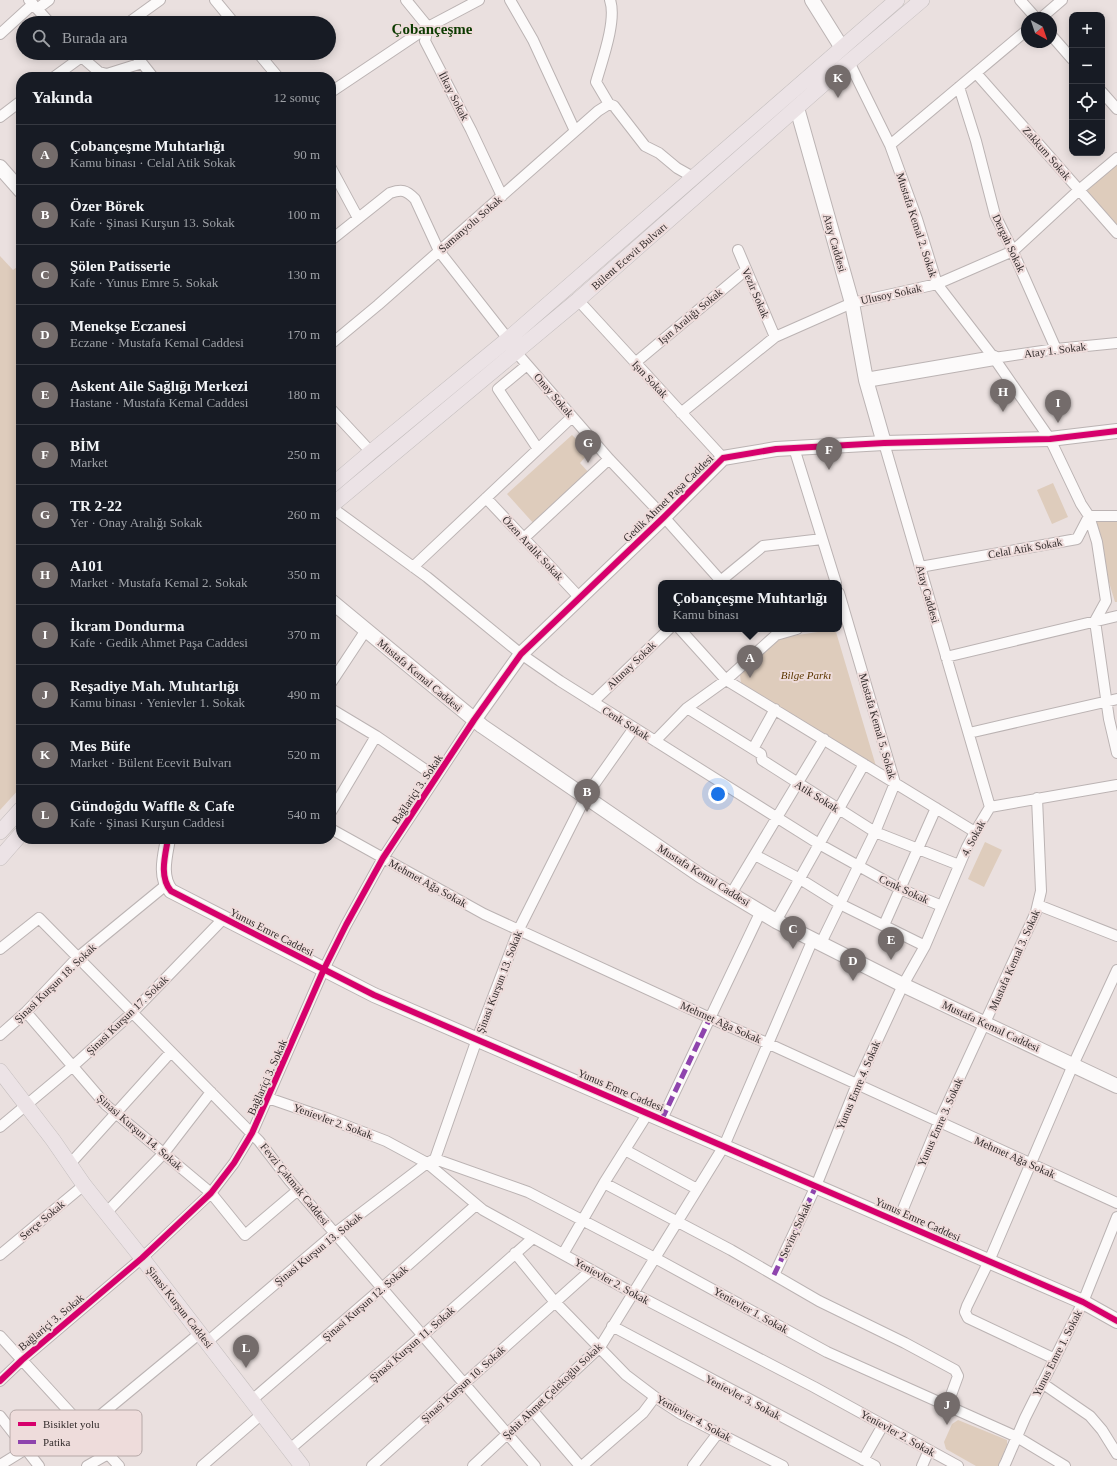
<!DOCTYPE html>
<html lang="tr">
<meta charset="utf-8">
<style>
:root{--surface:#171b24;--page:#20242c;--text:#f1f3f6;--muted:#9ea1a6;--line:#363941;--accent:#746c6b}
body{margin:0;font-family:"Times New Roman",serif;background:var(--page);color:var(--text)}
.controls{position:absolute;right:12px;top:12px;display:grid;overflow:hidden;border-radius:8px;box-shadow:0 2px 10px #0003}
.controls button{width:36px;height:36px;display:grid;place-items:center;padding:0;border:0;border-bottom:1px solid var(--line);background:var(--surface);color:var(--text);font:20px sans-serif}
.compass{position:absolute;left:1021px;top:12px;width:36px;height:36px;border-radius:50%;background:var(--surface);box-shadow:0 2px 10px #0003;rotate:140deg}
.you{position:absolute;left:718px;top:794px;width:14px;height:14px;margin:-10px;border:3px solid #fff;border-radius:50%;background:#1a73e8;box-shadow:0 0 0 6px #1a73e833}
.badge{display:grid;place-items:center;width:26px;height:26px;border-radius:50%;background:var(--accent);color:#fff;font-size:13px;font-weight:700}
.pin{position:absolute;translate:-50% -33px;filter:drop-shadow(0 1px 2px #0008)}
.pin::after{content:'';position:absolute;top:21px;width:14px;height:12px;background:inherit;clip-path:polygon(0 0,100% 0,50% 100%)}
.popup{position:absolute;left:658px;top:580px;width:184px;height:52px;box-sizing:border-box;display:grid;place-content:center;border-radius:8px;background:var(--surface);filter:drop-shadow(0 1px 3px #0005);font-size:13px;white-space:nowrap;color:var(--muted)}
.popup b{font-size:15px;color:var(--text)}
.popup::after{content:'';position:absolute;left:50%;top:100%;margin-left:-8px;border:8px solid transparent;border-top-color:var(--surface)}
.list{margin:0;padding:0;list-style:none}
h2{display:flex;justify-content:space-between;align-items:center;height:52px;margin:0;padding:0 16px;font-size:17px}
h2 small{font-size:13px;font-weight:400;color:var(--muted)}
.list li{display:grid;grid-template-columns:26px 1fr auto;gap:12px;align-items:center;box-sizing:border-box;height:60px;padding:0 16px;border-top:1px solid var(--line)}
.list b{display:block;font-size:15px;white-space:nowrap}
.list p{margin:0;font-size:13px;white-space:nowrap;color:var(--muted)}
.list em{font-size:13px;font-style:normal;color:var(--muted)}
.icon{flex:none;width:22px;height:22px;fill:none;stroke:currentColor;stroke-width:2;stroke-linecap:round;stroke-linejoin:round}
.map{position:relative;flex:none;width:1117px;height:1466px;overflow:hidden}
.search{position:absolute;background:var(--surface);box-shadow:0 2px 10px #0003;left:16px;top:16px;width:320px;height:44px;display:flex;align-items:center;gap:10px;box-sizing:border-box;padding:0 14px;border-radius:22px;color:var(--muted);font-size:15px}
.panel{position:absolute;background:var(--surface);box-shadow:0 2px 10px #0003;left:16px;top:72px;width:320px;height:772px;border-radius:16px}
.map>svg:first-child{display:block}
.green{fill:#deccbc}
.lines{fill:none;stroke-linecap:round;stroke-linejoin:round}
.street-casing{stroke:#bbb3b3;stroke-width:12}
.secondary-casing{stroke:#bbb3b3;stroke-width:16}
.primary-casing{stroke:#c4bebe;stroke-width:16}
.street{stroke:#fcfafa;stroke-width:10}
.secondary{stroke:#fcfafa;stroke-width:14}
.primary{stroke:#ece3e6;stroke-width:15}
.quiet{stroke:#8e44ad;stroke-width:5;stroke-dasharray:10 5;stroke-linecap:butt}
.cycleway-casing{stroke:#eedcdb;stroke-width:8}
.cycleway{stroke:#d6006c;stroke-width:6}
.labels{text-anchor:middle;stroke-width:4;stroke-linejoin:round;paint-order:stroke}
.street-label{font-size:11px;fill:#342d2d;stroke:#eedcdb}
.park-label{font-size:11px;font-style:italic;fill:#5c3600;stroke:#eedcdb}
.district-label{font-size:15px;font-weight:bold;fill:#0c3a00;stroke:#eedcdb}
.key{fill:#eedcdb;stroke:#b6a8a7;stroke-width:1}
.key-label{font-size:11px;fill:#342d2d}
</style>
<div class="map">
<svg width="1117" height="1466" viewBox="0 0 1117 1466">
<rect width="100%" height="100%" fill="#eae0df"/>
<path class="green" d="M1117,162V228L1086,192Z
M0,256L13,270L21,264V787L0,810Z
M572,435L590,452L580,463L590,474L535,525L507,494Z
M1053,483L1068,517L1052,524L1037,490Z
M1117,515V602H1115L1089,516Z
M831,630L836,632L876,766L741,683L740,675L778,638Z
M985,842L1002,850L984,887L968,879Z
M958,1420L1007,1440V1445L998,1466H976L946,1449L944,1442L952,1424Z"/>
<g class="lines">
<g class="street-casing">
<path id="street" d="M29,0L50,23
M215,0L234,23
M406,0L428,27L425,41L471,130L502,196
M510,0L533,40L575,131
M1020,0L1036,18
M37,9L49,0
M1041,18L1062,0
M128,23L160,0
M0,34L33,4
M1051,35L1072,59
M77,53L99,72L107,74L142,63
M134,53L153,77
M258,53L278,77
M849,62L890,145L917,219L937,284L994,358L1050,439L1081,504L1089,516L1097,542L1106,601L1095,621L1109,719L1117,753
M976,73L1117,233
M54,77L87,53
M959,87L976,141L995,215L1010,245L1056,349
M331,92L428,27L479,0
M1102,92L1117,109
M609,104L614,106L645,146L659,153L677,168L693,177
M609,104L596,82C602,61 617,20 610,0
M0,117L21,101
M890,145L1027,30
M331,168L358,218
M331,240L390,193C402,189 406,190 415,199L439,251L508,339
M738,250L775,337
M578,300L723,458
M331,344L378,305L598,111L609,104
M516,352L609,459L664,517L721,581
M994,358L1056,349L1117,343
M635,363L746,270
M527,365L498,389L538,449
M331,409L371,452
M681,413L775,337L852,303L937,284L1013,251L1079,190L1117,158
M884,443L990,807
M794,448L836,583
M486,498L580,598
M331,507L427,577L521,654L560,681L819,844L900,889L942,906
M524,538L609,459
M413,567L572,417
M920,567L1077,539L1089,516H1117
M718,583L763,546L822,539
M680,629L726,680L975,832
M946,657L1117,616
M331,683L366,630
M593,702L669,629
M687,708L761,754L762,760L875,832L959,865
M331,709L376,736L436,777
M969,733L1117,699
M655,741L687,708L726,680L776,635L797,629
M753,749L775,709
M331,812L376,736
M331,829L484,914L710,1018L767,1043L1117,1203
M755,855L800,879L840,904L925,946
M731,894L824,739
M1038,905L1117,936
M776,921L864,764
M884,925L936,808
M821,943L875,832L895,783L839,593
M0,949L39,918L259,1141L289,1180L535,1466
M26,1012L106,1105L211,1193L245,1235L298,1190
M0,1035L26,1012L77,958L166,885
M268,1098L329,1119L386,1141L427,1163L483,1210L633,1293L814,1387L958,1466
M662,1119L761,911
M0,1127L73,1066L132,1013L224,918
M625,1150L697,1189
M435,1159L528,1192L655,1258L827,1352L1017,1437L1065,1466
M70,1164L171,1052
M604,1183L731,1250L819,1301L905,1343L955,1370L958,1376L947,1406
M106,1213L164,1153L211,1092
M898,1221L939,1122L1036,912L1041,891L1037,798
M515,1253L554,1301L626,1375L655,1397L681,1414L783,1466
M563,1254L604,1183L648,1113
M0,1255L84,1185
M774,1275L816,1186L857,1084L903,985L925,946L967,847L975,832L990,807L1117,785
M612,1326L875,1466
M0,1336L119,1466
M207,1342L335,1233L427,1163L435,1159L477,1039L519,929L586,796L634,728
M1055,1359L968,1318L965,1312L967,1306L989,1261L1073,1065L1117,970
M0,1381L22,1360L142,1258L211,1193L234,1163L252,1133L324,969L346,925L383,858L474,720
M1042,1383L1090,1416L1102,1430L1117,1454
M252,1400L382,1288L476,1205
M533,1411L580,1466
M0,1416L39,1466
M85,1428L200,1333
M290,1449L423,1335L533,1238
M863,1460L883,1425
M0,1465L26,1449
M87,1466L108,1454
M202,1466L263,1413
M372,1466L591,1270
M473,1466L600,1347L724,1146L813,939
M582,1466L643,1413L655,1397
M693,1466L718,1433
M922,1466L929,1450
M1004,1466L1006,1462L1025,1418L1083,1302L1117,1217"/>
</g>
<g class="secondary-casing">
<path id="secondary" d="M812,0L842,48
M797,108L852,303L866,380L884,443
M0,167L21,191
M866,380L994,358
M331,601L482,726L701,876L776,921L903,985L1117,1086
M474,720L521,654L664,517L723,458L776,449L884,443L1050,439L1117,431
M168,839C165,856 159,877 171,891L374,995L1083,1302L1117,1321"/>
</g>
<g class="primary-casing">
<path id="primary" d="M331,486L371,452L508,339L897,0
M331,506L578,300L828,80L922,0
M0,832L21,809
M0,858L21,834
M0,1071L53,1140L84,1185L142,1258L302,1466"/>
</g>
<use href="#street" class="street"/>
<use href="#secondary" class="secondary"/>
<use href="#primary" class="primary"/>
<path class="quiet" d="M662,1119L710,1018
M774,1275L816,1186"/>
<g class="cycleway-casing">
<path id="cycleway" d="M168,839C165,856 159,877 171,891L374,995L1083,1302L1117,1321
M0,1381L22,1360L142,1258L211,1193L234,1163L252,1133L324,969L346,925L383,858L474,720L521,654L664,517L723,458L776,449L884,443L1050,439L1117,431"/>
</g>
<use href="#cycleway" class="cycleway"/>
</g>
<g class="labels">
<g class="street-label">
<text transform="translate(454 96) rotate(63)" y="4">İlkay Sokak</text>
<text transform="translate(1047 153) rotate(49)" y="4">Zakkum Sokak</text>
<text transform="translate(470 224) rotate(-41)" y="4">Samanyolu Sokak</text>
<text transform="translate(917 225) rotate(72)" y="4">Mustafa Kemal 2. Sokak</text>
<text transform="translate(835 243) rotate(74)" y="4">Atay Caddesi</text>
<text transform="translate(1009 243) rotate(65)" y="4">Dergah Sokak</text>
<text transform="translate(629 256) rotate(-41)" y="4">Bülent Ecevit Bulvarı</text>
<text transform="translate(756 293) rotate(67)" y="4">Vezir Sokak</text>
<text transform="translate(891 294) rotate(-12)" y="4">Ulusoy Sokak</text>
<text transform="translate(690 316) rotate(-40)" y="4">Işın Aralığı Sokak</text>
<text transform="translate(1055 350) rotate(-7)" y="4">Atay 1. Sokak</text>
<text transform="translate(650 379) rotate(47)" y="4">Işın Sokak</text>
<text transform="translate(554 395) rotate(49)" y="4">Onay Sokak</text>
<text transform="translate(668 498) rotate(-44)" y="4">Gedik Ahmet Paşa Caddesi</text>
<text transform="translate(533 548) rotate(47)" y="4">Özen Aralık Sokak</text>
<text transform="translate(1025 548) rotate(-10)" y="4">Celal Atik Sokak</text>
<text transform="translate(928 594) rotate(74)" y="4">Atay Caddesi</text>
<text transform="translate(631 665) rotate(-44)" y="4">Altınay Sokak</text>
<text transform="translate(420 675) rotate(40)" y="4">Mustafa Kemal Caddesi</text>
<text transform="translate(626 723) rotate(32)" y="4">Cenk Sokak</text>
<text transform="translate(878 726) rotate(74)" y="4">Mustafa Kemal 5. Sokak</text>
<text transform="translate(417 789) rotate(-56)" y="4">Bağlariçi 3. Sokak</text>
<text transform="translate(817 796) rotate(32)" y="4">Atik Sokak</text>
<text transform="translate(973 838) rotate(-62)" y="4">4. Sokak</text>
<text transform="translate(704 875) rotate(32)" y="4">Mustafa Kemal Caddesi</text>
<text transform="translate(428 883) rotate(29)" y="4">Mehmet Ağa Sokak</text>
<text transform="translate(904 889) rotate(25)" y="4">Cenk Sokak</text>
<text transform="translate(272 932) rotate(27)" y="4">Yunus Emre Caddesi</text>
<text transform="translate(1014 960) rotate(-66)" y="4">Mustafa Kemal 3. Sokak</text>
<text transform="translate(499 982) rotate(-69)" y="4">Şinasi Kurşun 13. Sokak</text>
<text transform="translate(55 983) rotate(-44)" y="4">Şinasi Kurşun 18. Sokak</text>
<text transform="translate(127 1015) rotate(-44)" y="4">Şinasi Kurşun 17. Sokak</text>
<text transform="translate(721 1022) rotate(24)" y="4">Mehmet Ağa Sokak</text>
<text transform="translate(991 1026) rotate(25)" y="4">Mustafa Kemal Caddesi</text>
<text transform="translate(267 1077) rotate(-66)" y="4">Bağlariçi 3. Sokak</text>
<text transform="translate(858 1085) rotate(-67)" y="4">Yunus Emre 4. Sokak</text>
<text transform="translate(621 1090) rotate(23)" y="4">Yunus Emre Caddesi</text>
<text transform="translate(333 1121) rotate(20)" y="4">Yenievler 2. Sokak</text>
<text transform="translate(940 1122) rotate(-66)" y="4">Yunus Emre 3. Sokak</text>
<text transform="translate(140 1132) rotate(41)" y="4">Şinasi Kurşun 14. Sokak</text>
<text transform="translate(1015 1157) rotate(24)" y="4">Mehmet Ağa Sokak</text>
<text transform="translate(295 1184) rotate(51)" y="4">Fevzi Çakmak Caddesi</text>
<text transform="translate(918 1219) rotate(24)" y="4">Yunus Emre Caddesi</text>
<text transform="translate(42 1220) rotate(-40)" y="4">Serçe Sokak</text>
<text transform="translate(795 1230) rotate(-65)" y="4">Sevinç Sokak</text>
<text transform="translate(318 1249) rotate(-39)" y="4">Şinasi Kurşun 13. Sokak</text>
<text transform="translate(612 1281) rotate(29)" y="4">Yenievler 2. Sokak</text>
<text transform="translate(365 1303) rotate(-41)" y="4">Şinasi Kurşun 12. Sokak</text>
<text transform="translate(180 1307) rotate(52)" y="4">Şinasi Kurşun Caddesi</text>
<text transform="translate(751 1310) rotate(29)" y="4">Yenievler 1. Sokak</text>
<text transform="translate(51 1322) rotate(-40)" y="4">Bağlariçi 3. Sokak</text>
<text transform="translate(412 1344) rotate(-41)" y="4">Şinasi Kurşun 11. Sokak</text>
<text transform="translate(1057 1353) rotate(-63)" y="4">Yunus Emre 1. Sokak</text>
<text transform="translate(463 1384) rotate(-42)" y="4">Şinasi Kurşun 10. Sokak</text>
<text transform="translate(552 1391) rotate(-44)" y="4">Şehit Ahmet Çelekoğlu Sokak</text>
<text transform="translate(743 1397) rotate(28)" y="4">Yenievler 3. Sokak</text>
<text transform="translate(694 1418) rotate(29)" y="4">Yenievler 4. Sokak</text>
<text transform="translate(898 1433) rotate(29)" y="4">Yenievler 2. Sokak</text>
</g>
<g class="park-label">
<text x="806" y="679">Bilge Parkı</text>
</g>
<g class="district-label">
<text x="432" y="34">Çobançeşme</text>
</g>
</g>
<rect x="10" y="1410" width="132" height="46" rx="6" class="key"/>
<rect x="18" y="1422" width="18" height="4" fill="#d6006c"/>
<rect x="18" y="1440" width="18" height="4" fill="#8e44ad"/>
<g class="key-label">
<text x="43" y="1428">Bisiklet yolu</text>
<text x="43" y="1446">Patika</text>
</g>
</svg>
<div class="controls">
<button>+</button>
<button>−</button>
<button><svg class="icon" aria-label="locate" viewBox="0 0 24 24"><circle cx="12" cy="12" r="6"/><path d="M12 2v4M12 18v4M2 12h4M18 12h4"/></svg></button>
<button><svg class="icon" aria-label="layers" viewBox="0 0 24 24"><path d="M12 4l9 5-9 5-9-5zM3 14l9 5 9-5"/></svg></button>
</div>
<svg class="compass" viewBox="-18 -18 36 36"><path d="M0-13l5 13h-10z" fill="#e53935"/><path d="M0 13l5-13h-10z" fill="#9ea1a6"/></svg>
<div class="you"></div>
<div class="pin badge" style="left:750px;top:678px">A</div>
<div class="popup"><b>Çobançeşme Muhtarlığı</b>Kamu binası</div>
<div class="pin badge" style="left:587px;top:812px">B</div>
<div class="pin badge" style="left:793px;top:949px">C</div>
<div class="pin badge" style="left:853px;top:981px">D</div>
<div class="pin badge" style="left:891px;top:960px">E</div>
<div class="pin badge" style="left:829px;top:470px">F</div>
<div class="pin badge" style="left:588px;top:463px">G</div>
<div class="pin badge" style="left:1003px;top:412px">H</div>
<div class="pin badge" style="left:1058px;top:423px">I</div>
<div class="pin badge" style="left:947px;top:1425px">J</div>
<div class="pin badge" style="left:838px;top:98px">K</div>
<div class="pin badge" style="left:246px;top:1368px">L</div>
<div class="search"><svg class="icon" aria-label="search" viewBox="0 0 24 24"><circle cx="10" cy="10" r="6"/><path d="M15 15l6 6"/></svg>Burada ara</div>
<section class="panel">
<h2>Yakında<small>12 sonuç</small></h2>
<ul class="list">
<li><span class="badge">A</span><div><b>Çobançeşme Muhtarlığı</b><p>Kamu binası · Celal Atik Sokak</p></div><em>90 m</em></li>
<li><span class="badge">B</span><div><b>Özer Börek</b><p>Kafe · Şinasi Kurşun 13. Sokak</p></div><em>100 m</em></li>
<li><span class="badge">C</span><div><b>Şölen Patisserie</b><p>Kafe · Yunus Emre 5. Sokak</p></div><em>130 m</em></li>
<li><span class="badge">D</span><div><b>Menekşe Eczanesi</b><p>Eczane · Mustafa Kemal Caddesi</p></div><em>170 m</em></li>
<li><span class="badge">E</span><div><b>Askent Aile Sağlığı Merkezi</b><p>Hastane · Mustafa Kemal Caddesi</p></div><em>180 m</em></li>
<li><span class="badge">F</span><div><b>BİM</b><p>Market</p></div><em>250 m</em></li>
<li><span class="badge">G</span><div><b>TR 2-22</b><p>Yer · Onay Aralığı Sokak</p></div><em>260 m</em></li>
<li><span class="badge">H</span><div><b>A101</b><p>Market · Mustafa Kemal 2. Sokak</p></div><em>350 m</em></li>
<li><span class="badge">I</span><div><b>İkram Dondurma</b><p>Kafe · Gedik Ahmet Paşa Caddesi</p></div><em>370 m</em></li>
<li><span class="badge">J</span><div><b>Reşadiye Mah. Muhtarlığı</b><p>Kamu binası · Yenievler 1. Sokak</p></div><em>490 m</em></li>
<li><span class="badge">K</span><div><b>Mes Büfe</b><p>Market · Bülent Ecevit Bulvarı</p></div><em>520 m</em></li>
<li><span class="badge">L</span><div><b>Gündoğdu Waffle &amp; Cafe</b><p>Kafe · Şinasi Kurşun Caddesi</p></div><em>540 m</em></li>
</ul>
</section>
</div>
